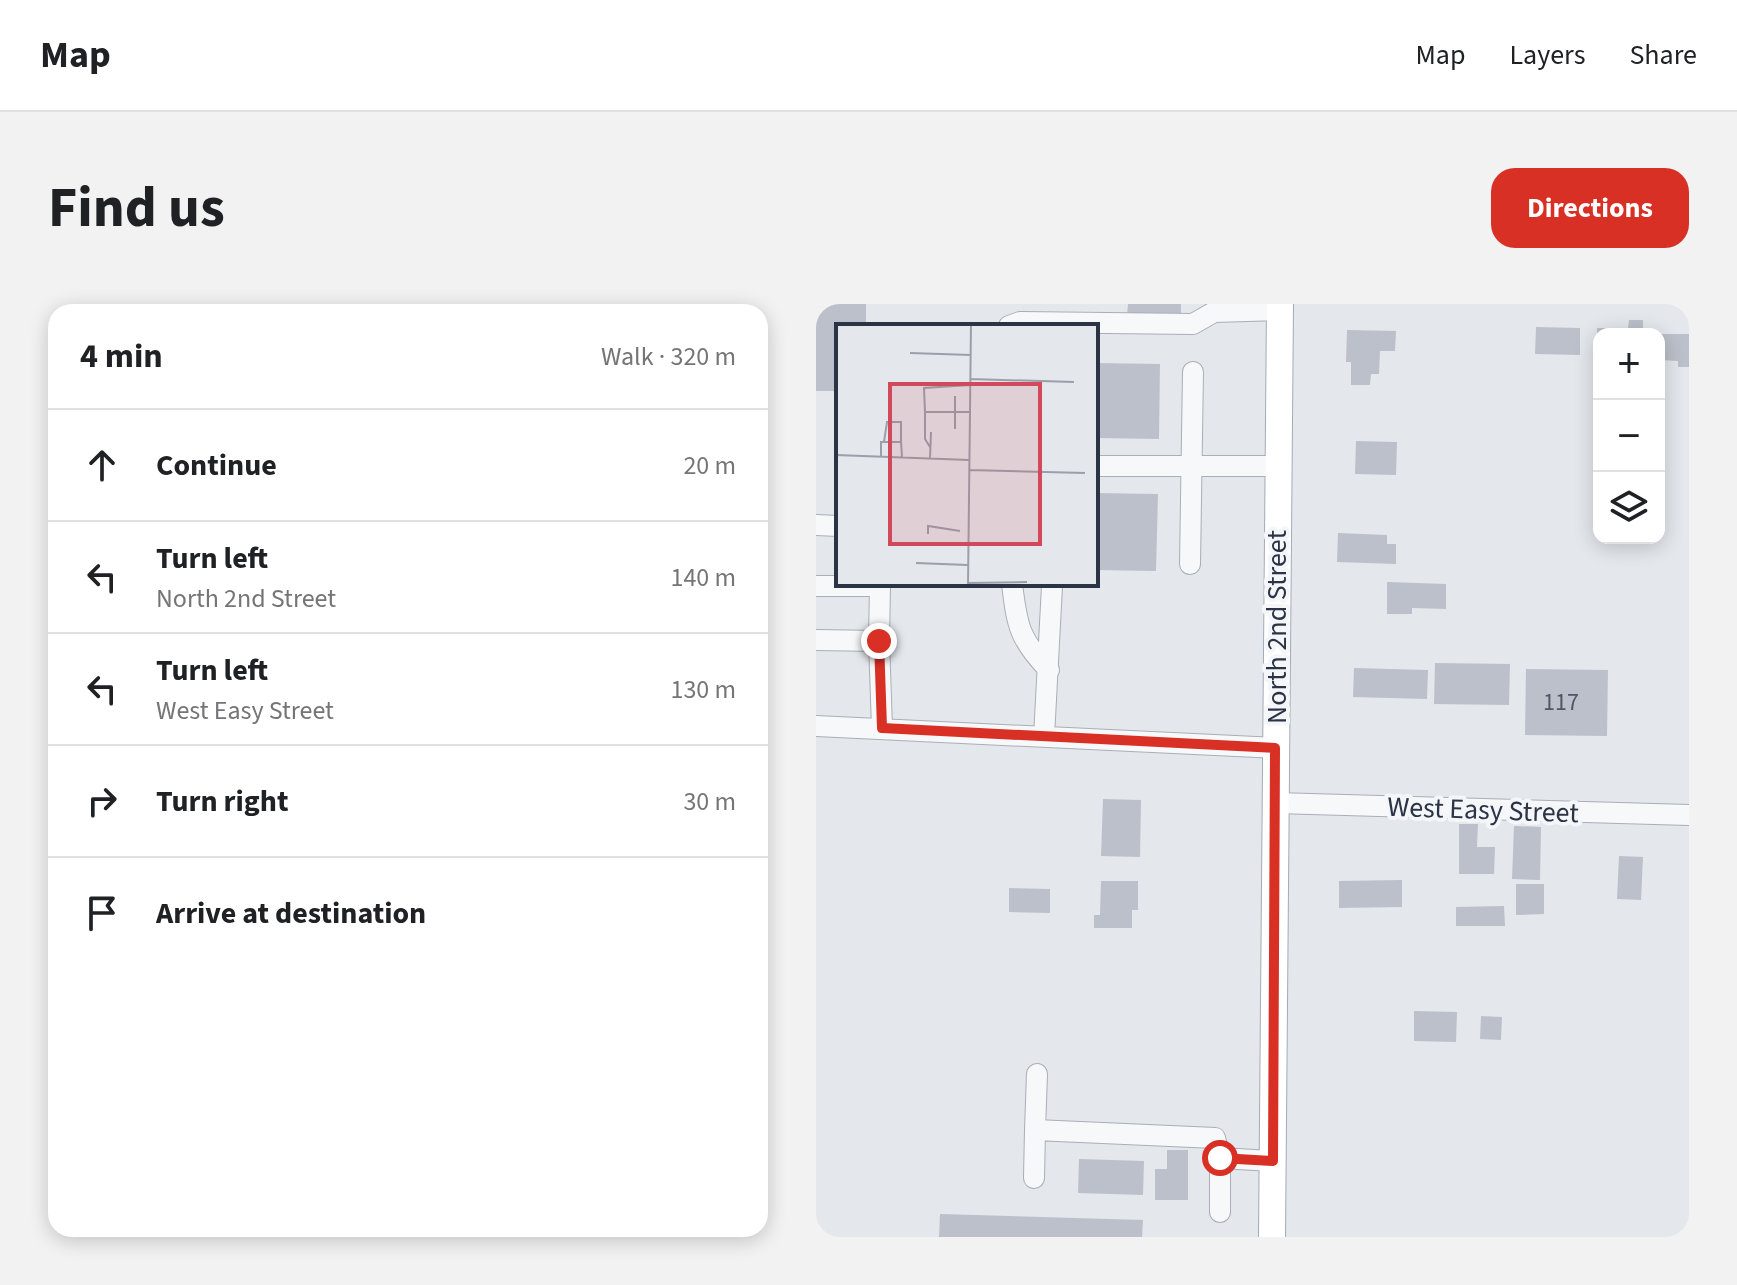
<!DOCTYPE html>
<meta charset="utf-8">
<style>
:root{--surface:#fff;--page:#f2f2f2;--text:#202124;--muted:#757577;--line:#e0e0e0;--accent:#d93025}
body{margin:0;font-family:"Source Sans 3",sans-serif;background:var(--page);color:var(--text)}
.controls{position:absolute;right:24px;top:24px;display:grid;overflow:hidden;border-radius:16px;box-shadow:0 4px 20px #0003}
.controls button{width:72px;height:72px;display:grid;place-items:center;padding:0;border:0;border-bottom:2px solid var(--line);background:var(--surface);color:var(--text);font:40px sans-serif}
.stop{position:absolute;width:24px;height:24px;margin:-18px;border:6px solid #d93025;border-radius:50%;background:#fff}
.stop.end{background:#d93025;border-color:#fff;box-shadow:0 2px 8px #0008}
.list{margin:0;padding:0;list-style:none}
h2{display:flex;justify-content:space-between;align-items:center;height:104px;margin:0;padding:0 32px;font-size:34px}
h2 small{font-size:26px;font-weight:400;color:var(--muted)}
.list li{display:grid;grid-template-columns:52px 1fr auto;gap:24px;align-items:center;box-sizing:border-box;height:112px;padding:0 32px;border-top:2px solid var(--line)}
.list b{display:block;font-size:30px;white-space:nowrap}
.list p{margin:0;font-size:26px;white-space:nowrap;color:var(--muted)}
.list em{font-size:26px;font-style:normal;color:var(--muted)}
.icon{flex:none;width:44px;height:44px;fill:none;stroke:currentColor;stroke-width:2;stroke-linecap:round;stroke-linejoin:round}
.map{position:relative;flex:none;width:873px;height:933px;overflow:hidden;border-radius:24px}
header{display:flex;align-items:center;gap:48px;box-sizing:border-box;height:112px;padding:0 40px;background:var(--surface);border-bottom:2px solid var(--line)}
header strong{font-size:38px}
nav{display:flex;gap:44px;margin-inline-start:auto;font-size:28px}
.intro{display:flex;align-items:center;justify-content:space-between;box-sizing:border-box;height:192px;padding:0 48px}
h1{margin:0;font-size:56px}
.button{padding:20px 36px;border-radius:24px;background:var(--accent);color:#fff;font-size:28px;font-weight:700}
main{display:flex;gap:48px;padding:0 48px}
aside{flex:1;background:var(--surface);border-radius:24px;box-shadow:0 4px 20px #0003}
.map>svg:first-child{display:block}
.building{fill:#bbc0ca}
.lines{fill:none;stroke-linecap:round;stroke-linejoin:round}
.minor-casing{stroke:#a9aeb7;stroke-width:22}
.major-casing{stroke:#a3abb8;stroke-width:28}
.minor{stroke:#f7f8fa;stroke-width:20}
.major{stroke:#fff;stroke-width:26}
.route{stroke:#d93025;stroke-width:10}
.labels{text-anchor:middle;stroke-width:8;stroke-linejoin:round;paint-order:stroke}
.number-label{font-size:24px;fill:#4f5766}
.street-label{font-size:28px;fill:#2b3445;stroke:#f4f6f9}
.inset-road{fill:none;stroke:#9a9fa9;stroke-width:2}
.view{fill:#d1495b;fill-opacity:0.15;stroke:#d1495b;stroke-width:4}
.inset-edge{fill:none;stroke:#2b3445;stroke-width:4}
</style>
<header>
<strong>Map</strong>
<nav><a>Map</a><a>Layers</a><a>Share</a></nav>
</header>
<div class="intro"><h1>Find us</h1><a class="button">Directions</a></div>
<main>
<aside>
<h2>4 min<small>Walk · 320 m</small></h2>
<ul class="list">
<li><svg class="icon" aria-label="ahead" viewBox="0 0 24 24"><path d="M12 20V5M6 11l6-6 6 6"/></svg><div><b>Continue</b></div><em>20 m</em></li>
<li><svg class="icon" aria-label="left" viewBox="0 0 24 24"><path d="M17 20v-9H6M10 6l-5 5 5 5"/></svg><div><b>Turn left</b><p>North 2nd Street</p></div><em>140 m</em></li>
<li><svg class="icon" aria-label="left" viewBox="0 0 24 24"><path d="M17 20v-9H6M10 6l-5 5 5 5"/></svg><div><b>Turn left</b><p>West Easy Street</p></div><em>130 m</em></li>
<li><svg class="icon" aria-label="right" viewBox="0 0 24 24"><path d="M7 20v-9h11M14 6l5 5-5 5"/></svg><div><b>Turn right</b></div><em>30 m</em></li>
<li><svg class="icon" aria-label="arrive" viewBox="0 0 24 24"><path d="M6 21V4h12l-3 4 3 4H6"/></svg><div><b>Arrive at destination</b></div></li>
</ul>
</aside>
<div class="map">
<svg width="873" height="933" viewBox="0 0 873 933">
<rect width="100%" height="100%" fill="#e4e7ec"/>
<path class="building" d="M0,0H50V22H22V87H0Z
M312,0H365V12L311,11Z
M813,16H827V30H781V24H812Z
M720,23L764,24V51L719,50Z
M531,26L580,27L579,47H564L563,70H555L554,81H535V58H530Z
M844,30H873V63H862V57L844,56Z
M280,59L344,60L343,135L280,134Z
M540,137L581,138L580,171L539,170Z
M280,189L342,190L340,267L280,266Z
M522,229L571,231V240H580V260L521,258Z
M571,278L630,280V305L596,304V310H571Z
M619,359L694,360L693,401L618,400Z
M538,364L612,366L611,395L537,393Z
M710,365L792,366L791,432L709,431Z
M287,495L325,496L324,553L285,552Z
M643,520H662L661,543H679L678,570H643Z
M698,522L725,523L724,576L696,575Z
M803,552L827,553L825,596L801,595Z
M586,576V603L523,604V577Z
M285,577H322V606H316V624H278V611H284Z
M700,580H728V610L700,611Z
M193,584L234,585V609L193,608Z
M688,602L689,622H640V603Z
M598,707L641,708L640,738L598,737Z
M665,712L686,713L685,736L664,735Z
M351,846H372V896H339V865H351Z
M263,855L328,857L327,891L262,889Z
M124,910L327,916L326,933H123Z"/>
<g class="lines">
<g class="minor-casing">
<path id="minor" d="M193,22L204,18L377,20L398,8L463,6
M280,162H461
M0,221L22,222
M374,260L377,68
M196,280C201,321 203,335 233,366
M0,282H64
M0,336L63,337L66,424
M63,337L64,280
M0,422L459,444
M228,433L236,282
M460,499L873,511
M219,826L221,770
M218,874L219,826L399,834L404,854
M404,908V854L457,857"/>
</g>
<g class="major-casing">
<path id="major" d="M456,933L464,0"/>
</g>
<use href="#minor" class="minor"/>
<use href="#major" class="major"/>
</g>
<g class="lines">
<path class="route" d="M63,337L66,424L459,444L457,857L404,854"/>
</g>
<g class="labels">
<g class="number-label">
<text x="745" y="406">117</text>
</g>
<g class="street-label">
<text transform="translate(460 323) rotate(-90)" y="10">North 2nd Street</text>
<text transform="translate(667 505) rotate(2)" y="10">West Easy Street</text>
</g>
</g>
<g transform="translate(20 20)">
<rect width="262" height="262" fill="#e4e7ec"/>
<path class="inset-road" d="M74,29L135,31M134,55L238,58M89,88L88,64L134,61M119,105V72M48,118L51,98H65V118M94,123L89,115V88H134M0,131L133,136M45,132V118H65L66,133M94,134L95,108M133,146L249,149M92,210V202L124,207M80,239L132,241M132,259L191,258M132,262L135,0"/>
<path class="view" d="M54,60H204V220H54Z"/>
<rect width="262" height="262" class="inset-edge"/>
</g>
</svg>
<div class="controls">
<button>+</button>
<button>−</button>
<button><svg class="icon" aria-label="layers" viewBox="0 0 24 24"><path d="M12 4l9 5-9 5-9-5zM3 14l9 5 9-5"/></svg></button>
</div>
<div class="stop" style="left:404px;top:854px"></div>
<div class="stop end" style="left:63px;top:337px"></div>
</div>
</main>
